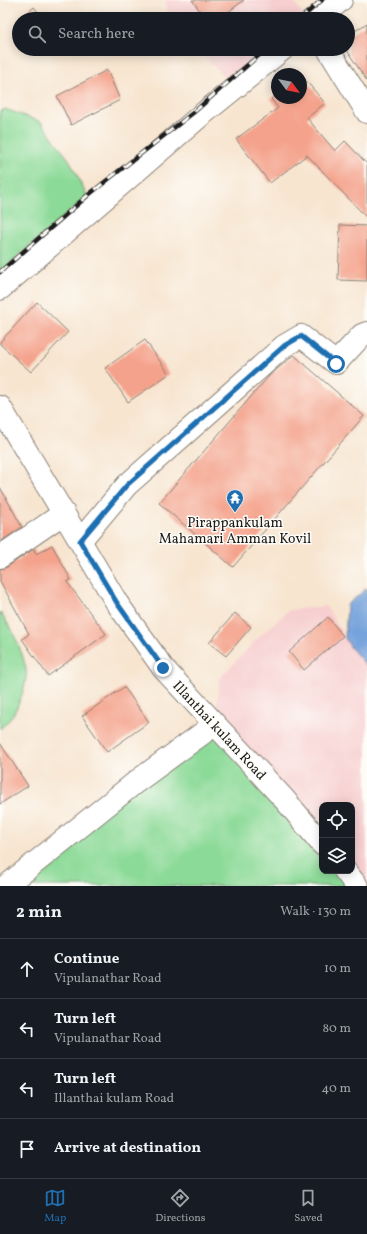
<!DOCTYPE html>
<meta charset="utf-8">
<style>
:root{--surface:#171b24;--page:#20242c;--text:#f1f3f6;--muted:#9ea1a6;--line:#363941;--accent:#1f6fb2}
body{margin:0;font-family:Vollkorn,serif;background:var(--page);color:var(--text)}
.controls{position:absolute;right:12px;bottom:12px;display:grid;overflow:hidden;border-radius:8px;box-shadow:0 2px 10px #0003}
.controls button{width:36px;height:36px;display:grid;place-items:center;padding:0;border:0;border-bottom:1px solid var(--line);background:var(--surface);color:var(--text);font:20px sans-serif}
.compass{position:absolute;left:271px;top:68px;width:36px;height:36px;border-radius:50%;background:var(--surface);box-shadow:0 2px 10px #0003;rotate:122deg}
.stop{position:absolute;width:12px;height:12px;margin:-9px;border:3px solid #1f6fb2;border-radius:50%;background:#fff}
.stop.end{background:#1f6fb2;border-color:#fff;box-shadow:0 1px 4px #0008}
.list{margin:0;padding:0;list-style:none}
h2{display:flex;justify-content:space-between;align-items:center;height:52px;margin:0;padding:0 16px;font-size:17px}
h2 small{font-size:13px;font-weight:400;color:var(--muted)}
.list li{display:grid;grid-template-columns:26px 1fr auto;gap:12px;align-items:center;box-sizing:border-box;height:60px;padding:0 16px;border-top:1px solid var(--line)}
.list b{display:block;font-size:15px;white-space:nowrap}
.list p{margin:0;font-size:13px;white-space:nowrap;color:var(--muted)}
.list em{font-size:13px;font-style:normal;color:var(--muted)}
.icon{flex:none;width:22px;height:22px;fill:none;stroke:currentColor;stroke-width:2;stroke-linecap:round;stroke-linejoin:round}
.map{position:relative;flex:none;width:367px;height:886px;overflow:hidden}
.search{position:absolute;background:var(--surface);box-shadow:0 2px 10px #0003;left:12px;right:12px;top:12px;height:44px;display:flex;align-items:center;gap:10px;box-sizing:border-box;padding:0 14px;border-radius:22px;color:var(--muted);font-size:15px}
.sheet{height:292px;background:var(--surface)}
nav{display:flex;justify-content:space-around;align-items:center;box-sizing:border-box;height:56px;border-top:1px solid var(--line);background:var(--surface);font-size:11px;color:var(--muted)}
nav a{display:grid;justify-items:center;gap:2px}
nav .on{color:var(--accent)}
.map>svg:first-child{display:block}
.built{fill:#f7cfd0}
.green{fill:#8cda98;stroke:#547b5a}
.water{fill:#73a1db;stroke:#485e7c}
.building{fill:#f4a28b}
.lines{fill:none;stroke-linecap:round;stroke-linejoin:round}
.minor-casing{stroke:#8a8076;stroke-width:24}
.minor{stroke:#fff;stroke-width:22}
.rail-casing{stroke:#1c1c1c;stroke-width:4.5}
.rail{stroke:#fdfcf7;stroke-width:3;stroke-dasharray:9;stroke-linecap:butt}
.route{stroke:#1f6fb2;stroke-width:5}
.labels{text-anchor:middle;stroke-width:3;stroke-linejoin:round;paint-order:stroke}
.poi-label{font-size:14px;fill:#1c1c1c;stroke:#fdfcf7}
.street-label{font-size:14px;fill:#1c1c1c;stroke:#fdfcf7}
</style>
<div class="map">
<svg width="367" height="886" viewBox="0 0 367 886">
<rect width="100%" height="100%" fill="#fdfcf7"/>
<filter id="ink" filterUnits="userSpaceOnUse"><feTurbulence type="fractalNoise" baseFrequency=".025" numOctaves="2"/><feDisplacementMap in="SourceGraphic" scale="8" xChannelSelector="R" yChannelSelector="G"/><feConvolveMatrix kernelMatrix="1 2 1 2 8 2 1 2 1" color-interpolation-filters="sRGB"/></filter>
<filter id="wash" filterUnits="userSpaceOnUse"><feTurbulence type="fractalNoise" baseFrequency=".012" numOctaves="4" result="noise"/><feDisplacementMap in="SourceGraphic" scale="16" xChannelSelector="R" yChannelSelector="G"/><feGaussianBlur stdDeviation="0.9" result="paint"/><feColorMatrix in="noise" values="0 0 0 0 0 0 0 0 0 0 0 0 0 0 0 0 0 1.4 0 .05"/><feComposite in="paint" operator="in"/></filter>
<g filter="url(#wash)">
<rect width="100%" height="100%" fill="#f7e5d0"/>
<path class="built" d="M165,0H293L305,18L304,19H174L167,10Z
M197,49H273L234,87Z
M326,606L351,648L367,666V886L352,871V805H322V844L214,725L220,678L256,640L289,610Z"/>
<path class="green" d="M5,109L41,122L70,161L87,196L0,272V112Z
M0,612C12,629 22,649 26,669C28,681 20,702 14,713C11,719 5,724 0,729Z
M214,725L322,844V871H345L357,886H6Z"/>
<path class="water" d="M367,588V666L351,648L345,638L347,605Z"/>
<g id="blocks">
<path class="building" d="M192,0H244L219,19H206Z
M34,7L44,19H20Z
M367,23V81L348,52V36Z
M107,70L120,100L71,125L57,96Z
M301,75L325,103L307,118L335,151L345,141L367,164V218L307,155L270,183L236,139L278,108L271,99L277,94V98H301Z
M340,225L367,226V281L338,280Z
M37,302L68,332L31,372L0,344V342Z
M145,340L169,374L128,402L105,368Z
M294,355L364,416L233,567L159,503L269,376Z
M0,487L22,527L0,542Z
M52,545L71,580L67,582L106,634L48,676L22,639L29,634L0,581V569L7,567L34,549L36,554Z
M235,613L251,627L226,656L209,643Z
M328,617L343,636L304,670L289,652Z
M124,687L149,722L107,752L82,716Z
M0,743L28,786L0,804Z"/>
</g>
</g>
<g filter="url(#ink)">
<use href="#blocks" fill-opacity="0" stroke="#8a8076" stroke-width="1"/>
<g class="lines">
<g class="minor-casing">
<path id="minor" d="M319,19L341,0
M328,49L367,112
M0,289L199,117L283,49
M0,407L117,603L163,668L285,800L322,844
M80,541L127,485L284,346L301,336L336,363L362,335L367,333
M0,557L64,513
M345,871L357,886
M6,886L136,782L214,725"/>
</g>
<use href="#minor" class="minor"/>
<g class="rail-casing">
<path id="rail" d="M300,19L322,0
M0,272L87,196L194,112L266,49"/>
</g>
<use href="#rail" class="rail"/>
</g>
</g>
<g class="lines" filter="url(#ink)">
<path class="route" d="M163,668L117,603L80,541L127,485L284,346L301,336L336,364"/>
</g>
<defs>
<g id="temple-pin" transform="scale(0.9)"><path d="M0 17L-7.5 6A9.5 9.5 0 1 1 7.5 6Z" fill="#1f6fb2" stroke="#fdfcf7"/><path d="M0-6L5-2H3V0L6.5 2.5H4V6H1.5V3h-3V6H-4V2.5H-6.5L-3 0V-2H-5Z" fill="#fff"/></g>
</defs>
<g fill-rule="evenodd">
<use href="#temple-pin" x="235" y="498"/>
</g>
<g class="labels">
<g class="poi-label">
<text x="235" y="527">Pirappankulam<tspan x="235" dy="16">Mahamari Amman Kovil</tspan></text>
</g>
<g class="street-label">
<text transform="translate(220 730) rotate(47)" y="5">Illanthai kulam Road</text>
</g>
</g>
</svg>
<div class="controls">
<button><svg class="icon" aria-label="locate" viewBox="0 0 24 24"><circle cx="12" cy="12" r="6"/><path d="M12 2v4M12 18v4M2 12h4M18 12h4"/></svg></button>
<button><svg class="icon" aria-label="layers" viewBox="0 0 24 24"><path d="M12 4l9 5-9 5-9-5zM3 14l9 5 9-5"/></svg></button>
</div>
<svg class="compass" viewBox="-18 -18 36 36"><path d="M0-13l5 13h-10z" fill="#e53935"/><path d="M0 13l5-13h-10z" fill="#9ea1a6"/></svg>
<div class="stop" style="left:336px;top:364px"></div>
<div class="stop end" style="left:163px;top:668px"></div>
<div class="search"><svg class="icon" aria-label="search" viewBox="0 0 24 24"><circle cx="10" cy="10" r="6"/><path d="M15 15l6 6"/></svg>Search here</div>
</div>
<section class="sheet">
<h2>2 min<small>Walk · 130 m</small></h2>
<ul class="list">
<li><svg class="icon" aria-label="ahead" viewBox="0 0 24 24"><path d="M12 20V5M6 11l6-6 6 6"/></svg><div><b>Continue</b><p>Vipulanathar Road</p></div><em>10 m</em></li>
<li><svg class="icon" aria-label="left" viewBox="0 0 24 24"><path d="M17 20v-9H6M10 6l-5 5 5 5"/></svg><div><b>Turn left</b><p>Vipulanathar Road</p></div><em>80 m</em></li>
<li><svg class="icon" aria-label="left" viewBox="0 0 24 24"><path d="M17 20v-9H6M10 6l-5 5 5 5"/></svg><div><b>Turn left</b><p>Illanthai kulam Road</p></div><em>40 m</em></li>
<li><svg class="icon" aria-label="arrive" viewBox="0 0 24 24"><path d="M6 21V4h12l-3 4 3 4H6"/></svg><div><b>Arrive at destination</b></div></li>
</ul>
</section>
<nav>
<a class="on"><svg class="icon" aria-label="map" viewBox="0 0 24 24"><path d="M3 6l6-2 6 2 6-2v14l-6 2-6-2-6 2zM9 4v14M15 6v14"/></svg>Map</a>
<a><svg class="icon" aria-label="directions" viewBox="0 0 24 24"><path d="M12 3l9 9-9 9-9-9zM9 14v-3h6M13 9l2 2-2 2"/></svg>Directions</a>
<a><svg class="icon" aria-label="saved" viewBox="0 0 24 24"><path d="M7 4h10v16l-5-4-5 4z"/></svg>Saved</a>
</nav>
